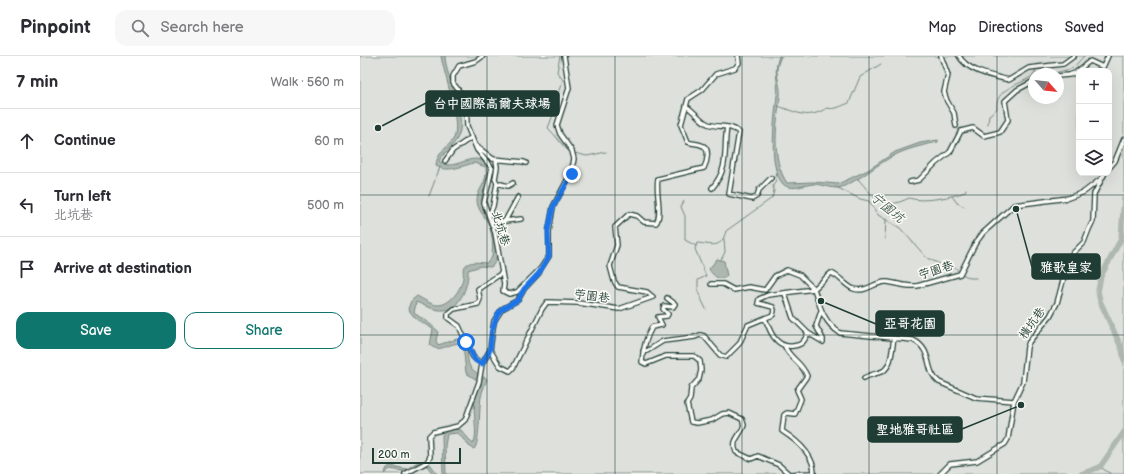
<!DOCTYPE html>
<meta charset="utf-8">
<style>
:root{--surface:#fff;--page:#f7f7f7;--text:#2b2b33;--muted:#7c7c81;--line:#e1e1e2;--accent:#0f766e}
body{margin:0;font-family:"Balsamiq Sans","LXGW WenKai TC",sans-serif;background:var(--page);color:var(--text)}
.controls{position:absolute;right:12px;top:12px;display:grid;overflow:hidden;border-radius:8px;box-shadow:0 4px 16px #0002}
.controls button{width:36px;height:36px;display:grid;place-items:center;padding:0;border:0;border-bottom:1px solid var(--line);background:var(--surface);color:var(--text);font:20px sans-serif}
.compass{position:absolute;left:668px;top:12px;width:36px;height:36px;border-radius:50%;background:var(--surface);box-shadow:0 4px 16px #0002;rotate:117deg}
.scale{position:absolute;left:12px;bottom:10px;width:89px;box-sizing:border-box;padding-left:4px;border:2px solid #1f3d34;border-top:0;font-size:11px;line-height:14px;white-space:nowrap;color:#1f3d34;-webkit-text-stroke:3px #fdfcf7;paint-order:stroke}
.stop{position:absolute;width:12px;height:12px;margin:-9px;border:3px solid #1a73e8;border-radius:50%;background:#fff}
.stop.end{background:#1a73e8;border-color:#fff;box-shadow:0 1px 4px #0008}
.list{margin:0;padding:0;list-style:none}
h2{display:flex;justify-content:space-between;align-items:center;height:52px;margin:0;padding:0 16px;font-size:17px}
h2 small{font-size:13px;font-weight:400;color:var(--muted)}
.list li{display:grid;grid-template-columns:26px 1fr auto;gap:12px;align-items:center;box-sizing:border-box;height:64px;padding:0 16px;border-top:1px solid var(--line)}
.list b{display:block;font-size:15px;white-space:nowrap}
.list p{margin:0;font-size:13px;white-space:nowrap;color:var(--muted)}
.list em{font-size:13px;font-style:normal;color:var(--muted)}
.actions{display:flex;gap:8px;padding:12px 16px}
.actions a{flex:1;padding:9px 0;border:1px solid var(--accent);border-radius:12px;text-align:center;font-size:14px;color:var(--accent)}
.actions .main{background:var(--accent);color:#fff}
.icon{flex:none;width:22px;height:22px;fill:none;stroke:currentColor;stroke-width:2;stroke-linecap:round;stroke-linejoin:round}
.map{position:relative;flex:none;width:764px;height:418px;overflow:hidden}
header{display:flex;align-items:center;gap:24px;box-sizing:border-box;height:56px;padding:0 20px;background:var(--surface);border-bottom:1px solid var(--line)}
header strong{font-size:19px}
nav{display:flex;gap:22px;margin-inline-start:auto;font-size:14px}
.search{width:280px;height:36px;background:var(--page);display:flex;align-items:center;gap:10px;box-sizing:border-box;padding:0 14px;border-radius:12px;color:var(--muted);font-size:15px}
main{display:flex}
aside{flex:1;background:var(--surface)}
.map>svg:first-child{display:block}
.green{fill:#dde0db;stroke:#7e8e88;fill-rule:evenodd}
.water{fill:#aeb8b1;stroke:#75877f}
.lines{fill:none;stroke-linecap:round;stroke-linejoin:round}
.stream{stroke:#75877f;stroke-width:1}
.river{stroke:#aeb8b1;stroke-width:5.5}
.minor-casing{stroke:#1f3d34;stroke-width:6}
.minor{stroke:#fdfcf7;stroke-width:3.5}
.route{stroke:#1a73e8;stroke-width:5}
.grid{fill:none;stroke:#1f3d34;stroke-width:1;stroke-opacity:0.55}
.labels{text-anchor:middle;stroke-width:3;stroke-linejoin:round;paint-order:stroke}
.street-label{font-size:12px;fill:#1f3d34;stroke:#fdfcf7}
.water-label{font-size:13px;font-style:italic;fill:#435c53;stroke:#fdfcf7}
.leader{fill:none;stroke:#1f3d34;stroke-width:1.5}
.callout-dot{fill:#1f3d34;stroke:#fdfcf7;stroke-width:1.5}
.callout{fill:#1f3d34;stroke:#1f3d34;stroke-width:1.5}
.callout-label{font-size:13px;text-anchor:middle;font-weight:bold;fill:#fff}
</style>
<header>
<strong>Pinpoint</strong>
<div class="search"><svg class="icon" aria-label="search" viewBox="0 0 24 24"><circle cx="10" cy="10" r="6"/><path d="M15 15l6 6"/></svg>Search here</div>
<nav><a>Map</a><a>Directions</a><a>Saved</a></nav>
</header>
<main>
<aside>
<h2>7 min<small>Walk · 560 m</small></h2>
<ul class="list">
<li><svg class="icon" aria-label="ahead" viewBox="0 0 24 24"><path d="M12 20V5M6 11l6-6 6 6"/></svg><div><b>Continue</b></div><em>60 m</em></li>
<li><svg class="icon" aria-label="left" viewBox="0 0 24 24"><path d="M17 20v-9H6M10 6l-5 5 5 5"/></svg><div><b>Turn left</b><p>北坑巷</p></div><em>500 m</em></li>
<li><svg class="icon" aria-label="arrive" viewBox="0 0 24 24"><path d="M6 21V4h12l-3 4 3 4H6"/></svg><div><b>Arrive at destination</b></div></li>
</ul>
<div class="actions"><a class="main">Save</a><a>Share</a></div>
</aside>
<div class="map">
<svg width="764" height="418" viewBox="0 0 764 418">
<rect width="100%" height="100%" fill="#fdfcf7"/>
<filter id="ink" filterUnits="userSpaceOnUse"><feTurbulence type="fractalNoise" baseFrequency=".025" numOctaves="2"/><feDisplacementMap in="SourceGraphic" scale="8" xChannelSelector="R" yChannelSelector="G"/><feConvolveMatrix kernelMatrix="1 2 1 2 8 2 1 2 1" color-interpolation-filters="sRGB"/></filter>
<g filter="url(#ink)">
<path class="green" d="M0,0H764V418H0ZM719,15H749V117H719ZM674,18H698V42H674Z"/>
<path class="water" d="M81,0H85C86,22 106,58 99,78C96,89 84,95 79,105C93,117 108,97 123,105C140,114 119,135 122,147C124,164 148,196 131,211L121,210L108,214C109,227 101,253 84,254C74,255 64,249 56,246L54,257L70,268L78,275L76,285L78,289L97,283L103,284C111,294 104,307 113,314C117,318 123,320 127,323C125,329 122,335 121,341C119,352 120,388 114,393L109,390L98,377L87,378L85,390L86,418H83L82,379L90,373L101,374L113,388C119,379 112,357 115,345C116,339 119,333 122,327L106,317L103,288C91,284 80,299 70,289L73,273L56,263L48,253L51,245L57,240C63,243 70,248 77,249C92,250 106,227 103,214C107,203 118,207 127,207L132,201C133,190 133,180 129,170C126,160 117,155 117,144C117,133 128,128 126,111L114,107C101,110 89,117 76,110C76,97 88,92 94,82C101,67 84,17 81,0Z
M419,0H421C419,5 417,10 417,15C417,23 421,31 420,40C417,68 410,101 427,127L454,126L478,128L508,114L535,96L560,87L578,84V86C564,89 550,92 537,98C518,107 502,123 482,131C475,134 463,129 455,128C445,128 431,136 423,128C407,111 415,60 417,39C419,23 413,18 419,0Z
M357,203L364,205L367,220C360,226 353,220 349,213Z
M59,405L71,409L77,418H73L67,410L62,409L48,416L30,413L24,418L27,412L30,410L47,413Z"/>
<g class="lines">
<path class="stream" d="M200,0L197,16L203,24L199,34L198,46L188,72C197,80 201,90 210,96
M678,12L688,18
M691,18L713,12L724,0
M418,50C439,57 447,64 467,52C475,54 481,50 489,47L500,21L521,8
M628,68L629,59L637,53C634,33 659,29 671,21C674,20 675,16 676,13
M214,97L227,100L246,96
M498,123C515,142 521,156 549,142C562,147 592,141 605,136L606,133
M476,131L500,143L509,145L518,159L540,172L567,202L584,210L595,211L599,216
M69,140L80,111
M592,140L597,147L605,151
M324,145L321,151L325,160V184L336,190
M525,183L526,163
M361,204L365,196L364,183
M602,218L610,222H616
M346,253L338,236V224L346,220L335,193L337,187C352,188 361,194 366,175L412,142L414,135L413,130L416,124L417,113
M740,411L751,418"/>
<path class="river" d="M764,142L761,183L741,220L738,235L740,245L762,293L764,304
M689,418H705
M721,418L740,411L764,376"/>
<g class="minor-casing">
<path id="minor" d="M123,0L116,5L99,10L93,20V27L106,44L107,70L117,94L132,112L124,147L135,177L144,228L143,235L149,238L157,236L180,213
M581,0L588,19L584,36L587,45L594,57L596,70
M599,0C608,16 633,20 649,24L669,12L703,8L714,0
M698,20L709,19L715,17L730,5L743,11L748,0
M326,50C333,54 342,66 348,68C359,72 369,68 379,76L369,138L392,143L397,140L399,134L411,122
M116,90L133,103L164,106L166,107
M136,104L137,111L135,123L137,127L148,130L153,127
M85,105L93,94L112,81
M749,112L755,105L764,83
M550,126L559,124L576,107L590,96L601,75L613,72L624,80L640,76L648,64L645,45L657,34L674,25
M352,132C370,111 363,95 367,71
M129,160L133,150L137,127
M131,165H145L158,141
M145,165L161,163
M351,228H363L374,234L389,231L405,234L415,220L427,214L440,219L454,233
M425,238L433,262L448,277
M307,242L315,248L313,251L304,250L303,253L308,258L307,260L298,261L302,269L292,271C285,283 283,293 282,306L286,308L306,300H334L340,305L341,314L339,323L331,332L330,343L327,348L331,366L337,367L352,364L362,358L369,357L382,363L384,369C381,380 371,383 376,396L391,403L398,400L419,409L429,418L454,417C454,399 436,384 422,375L424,359L427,357L435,358L441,343L437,334L447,320C441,305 431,304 425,291
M405,262L413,259L414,254L413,251L398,247L399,243L408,239L454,233
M130,294L140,310L150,315L153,312L182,253L187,246L218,247L259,253L293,241L287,236L258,231L254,225L250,210L257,189L255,171L269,158L277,160L284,166L296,167C303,159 295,134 298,123L344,112C347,106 351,91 341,89C337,87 332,88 328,86L321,69L328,43L342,34L356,18L375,12L379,7L378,0
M283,295H287L303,285L335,281L340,279L344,280L360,299L366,301L379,288L388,269L405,262C410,276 416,292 433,290C442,289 444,286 448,277L463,286V283L456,270L461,255
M122,308L113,301L99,270L88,262V258L94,253L118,248L120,243L118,233L142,217
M504,322C510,318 517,318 523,315C532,310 532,292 534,282
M654,345L616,342L579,326C564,315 574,294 553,284L480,277C463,266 460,250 454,233L471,217C480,220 485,230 494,233C507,237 515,225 527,226C537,227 546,231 557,230L600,218L615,188L623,177L654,149L708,142L724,136L742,122
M45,418L67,406L70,401L69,380L73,376L98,370L105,364L119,326L122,308L130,294L134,265L142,253L158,244L164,233L179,217L181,212L189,200V175L193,151L211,117L214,103L212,95L200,78L197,69L209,32L204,0
M580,418L590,408L617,405L645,388L648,383L654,345L663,326L667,291L669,286L690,260L697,247L708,206L713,197L724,186L729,173L733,165L734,138L745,117"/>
</g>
<use href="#minor" class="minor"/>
</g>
</g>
<g class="lines" filter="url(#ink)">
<path class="route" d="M106,286L115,304L122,308L130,294L132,274L137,259L142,253L158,244L164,233L179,217L189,200L188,175L193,151L212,118"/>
</g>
<path class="grid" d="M127,0V418M255,0V418M382,0V418M509,0V418M637,0V418M0,139H764M0,279H764"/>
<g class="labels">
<g class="street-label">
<text transform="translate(141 172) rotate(73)" y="4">北坑巷</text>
<text transform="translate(576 214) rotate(-18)" y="4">苧園巷</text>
<text transform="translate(232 240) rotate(7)" y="4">苧園巷</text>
<text transform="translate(672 267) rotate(-55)" y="4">橫坑巷</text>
</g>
<g class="water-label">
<text transform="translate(528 151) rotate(40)" y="5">宁園坑</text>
</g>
</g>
<path class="leader" d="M18 72L66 47M656 153L672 211M461 245L516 268M661 349L602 373"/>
<g class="callout-dot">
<circle cx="18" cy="72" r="4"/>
<circle cx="656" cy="153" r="4"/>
<circle cx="461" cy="245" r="4"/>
<circle cx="661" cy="349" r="4"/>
</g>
<g class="callout">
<rect x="66" y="35" width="133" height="25" rx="4"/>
<rect x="672" y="198" width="68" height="25" rx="4"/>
<rect x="516" y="255" width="68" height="25" rx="4"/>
<rect x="508" y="361" width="94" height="25" rx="4"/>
</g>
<g class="callout-label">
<text x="132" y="52">台中國際高爾夫球場</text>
<text x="706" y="216">雅歌皇家</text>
<text x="550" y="272">亞哥花園</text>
<text x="555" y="378">聖地雅哥社區</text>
</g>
</svg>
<div class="controls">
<button>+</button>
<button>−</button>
<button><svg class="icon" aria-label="layers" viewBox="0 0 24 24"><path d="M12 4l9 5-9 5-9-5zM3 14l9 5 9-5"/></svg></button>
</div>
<svg class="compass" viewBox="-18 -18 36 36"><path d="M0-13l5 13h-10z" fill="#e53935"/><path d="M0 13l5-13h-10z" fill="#7c7c81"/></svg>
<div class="scale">200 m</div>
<div class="stop" style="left:106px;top:286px"></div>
<div class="stop end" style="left:212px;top:118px"></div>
</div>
</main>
